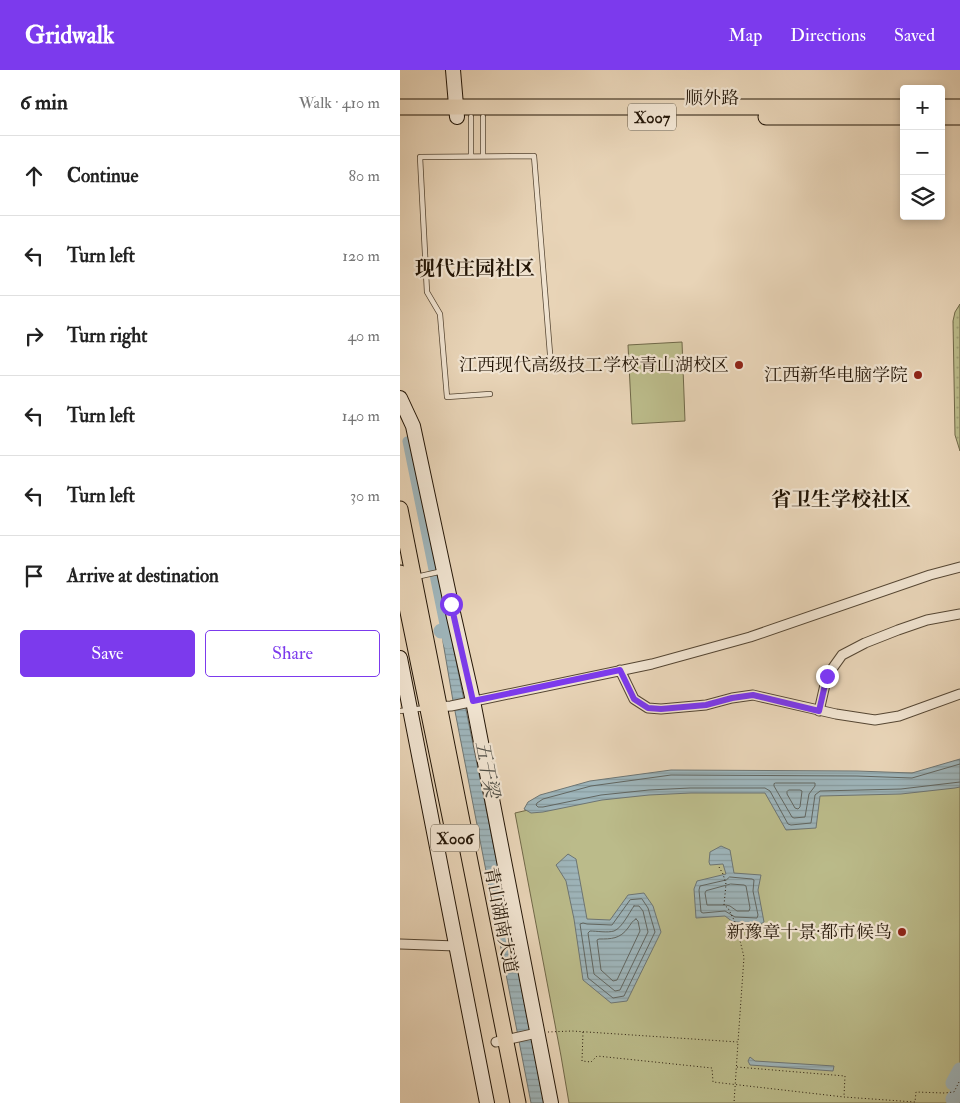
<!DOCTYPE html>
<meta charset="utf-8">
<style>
:root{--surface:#fff;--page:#f6f6f6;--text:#222;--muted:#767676;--line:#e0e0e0;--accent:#7c3aed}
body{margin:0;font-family:"IM FELL Double Pica","Noto Serif SC",serif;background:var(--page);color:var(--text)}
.controls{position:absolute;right:15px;top:15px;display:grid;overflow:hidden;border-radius:5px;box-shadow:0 2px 8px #0003}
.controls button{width:45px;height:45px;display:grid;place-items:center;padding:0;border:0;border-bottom:1px solid var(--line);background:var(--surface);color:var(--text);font:25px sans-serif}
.stop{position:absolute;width:15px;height:15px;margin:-11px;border:4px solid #7c3aed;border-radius:50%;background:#fff}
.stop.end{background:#7c3aed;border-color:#fff;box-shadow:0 1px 5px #0008}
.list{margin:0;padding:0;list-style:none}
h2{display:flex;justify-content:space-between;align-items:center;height:65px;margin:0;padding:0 20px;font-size:21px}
h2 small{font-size:16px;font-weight:400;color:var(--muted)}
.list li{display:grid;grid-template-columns:32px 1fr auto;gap:15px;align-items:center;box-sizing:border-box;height:80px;padding:0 20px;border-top:1px solid var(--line)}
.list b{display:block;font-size:19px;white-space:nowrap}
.list em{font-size:16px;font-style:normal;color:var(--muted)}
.actions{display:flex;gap:10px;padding:15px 20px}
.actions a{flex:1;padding:11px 0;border:1px solid var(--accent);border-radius:5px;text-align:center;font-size:18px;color:var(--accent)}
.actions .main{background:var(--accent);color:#fff}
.icon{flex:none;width:28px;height:28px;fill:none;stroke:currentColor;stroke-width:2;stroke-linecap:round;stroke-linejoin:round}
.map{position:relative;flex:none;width:560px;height:1033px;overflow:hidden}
header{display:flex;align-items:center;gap:30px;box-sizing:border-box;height:70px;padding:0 25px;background:var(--accent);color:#fff}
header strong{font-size:24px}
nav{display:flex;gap:28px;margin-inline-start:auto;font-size:18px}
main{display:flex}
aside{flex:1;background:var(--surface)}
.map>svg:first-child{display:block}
.grass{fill:url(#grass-dots);stroke:#706848}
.park{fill:#bbbb8a;stroke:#706848}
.water{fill:url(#water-rules);stroke:#6d7573}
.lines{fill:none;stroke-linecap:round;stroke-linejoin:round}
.shore{stroke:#616661;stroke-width:1}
.canal{stroke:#9eb5bb;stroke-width:9}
.river{stroke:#9eb5bb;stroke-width:15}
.lane-casing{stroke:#554633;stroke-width:6}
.street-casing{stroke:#554633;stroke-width:11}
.secondary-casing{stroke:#241607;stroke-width:16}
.primary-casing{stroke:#241607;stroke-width:17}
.path{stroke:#241607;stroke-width:1;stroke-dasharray:1 2.5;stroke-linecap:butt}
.lane{stroke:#f0e3d0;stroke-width:4.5}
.street{stroke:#f0e3d0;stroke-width:9}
.secondary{stroke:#f0e3d0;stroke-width:14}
.primary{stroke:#e8d4b7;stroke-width:15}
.route{stroke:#7c3aed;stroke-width:6}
.poi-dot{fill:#8f2418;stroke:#f0e3d0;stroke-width:2}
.labels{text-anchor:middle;stroke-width:4.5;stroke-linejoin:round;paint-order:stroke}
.shield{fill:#f0e3d0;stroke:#615443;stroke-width:1}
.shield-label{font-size:16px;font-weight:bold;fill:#241607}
.street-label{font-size:18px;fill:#241607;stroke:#f0e3d0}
.poi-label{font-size:18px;fill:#241607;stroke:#f0e3d0;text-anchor:end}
.water-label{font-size:19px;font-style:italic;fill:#4f4e46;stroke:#f0e3d0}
.quarter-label{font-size:20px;font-weight:bold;fill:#241607;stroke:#f0e3d0}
</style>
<header>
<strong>Gridwalk</strong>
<nav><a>Map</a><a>Directions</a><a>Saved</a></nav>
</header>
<main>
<aside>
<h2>6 min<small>Walk · 410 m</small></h2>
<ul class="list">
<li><svg class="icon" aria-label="ahead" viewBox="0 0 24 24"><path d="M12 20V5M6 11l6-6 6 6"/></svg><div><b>Continue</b></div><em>80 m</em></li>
<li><svg class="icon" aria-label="left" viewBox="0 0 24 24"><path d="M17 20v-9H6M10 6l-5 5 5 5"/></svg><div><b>Turn left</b></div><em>120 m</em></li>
<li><svg class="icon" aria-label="right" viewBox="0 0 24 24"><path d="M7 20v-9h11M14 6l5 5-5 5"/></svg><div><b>Turn right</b></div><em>40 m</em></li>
<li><svg class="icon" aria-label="left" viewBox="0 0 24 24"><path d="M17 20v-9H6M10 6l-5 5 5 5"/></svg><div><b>Turn left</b></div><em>140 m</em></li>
<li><svg class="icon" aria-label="left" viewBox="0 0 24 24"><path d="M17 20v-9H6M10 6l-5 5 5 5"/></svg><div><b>Turn left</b></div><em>30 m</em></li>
<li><svg class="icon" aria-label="arrive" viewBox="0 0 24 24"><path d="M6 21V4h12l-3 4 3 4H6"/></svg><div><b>Arrive at destination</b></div></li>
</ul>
<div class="actions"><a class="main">Save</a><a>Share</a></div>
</aside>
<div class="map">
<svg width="560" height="1033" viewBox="0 0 560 1033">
<defs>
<pattern id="grass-dots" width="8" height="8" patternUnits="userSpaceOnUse" patternTransform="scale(1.25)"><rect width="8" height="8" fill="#bbbb8a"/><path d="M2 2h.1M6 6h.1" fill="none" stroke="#a1a076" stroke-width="1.8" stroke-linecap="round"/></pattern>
<pattern id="water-rules" width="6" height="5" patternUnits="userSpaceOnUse" patternTransform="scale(1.25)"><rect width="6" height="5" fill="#9eb5bb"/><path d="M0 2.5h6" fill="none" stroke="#889b9f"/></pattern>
</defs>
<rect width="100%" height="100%" fill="#e8d4b7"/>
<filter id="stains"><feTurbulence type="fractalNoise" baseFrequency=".004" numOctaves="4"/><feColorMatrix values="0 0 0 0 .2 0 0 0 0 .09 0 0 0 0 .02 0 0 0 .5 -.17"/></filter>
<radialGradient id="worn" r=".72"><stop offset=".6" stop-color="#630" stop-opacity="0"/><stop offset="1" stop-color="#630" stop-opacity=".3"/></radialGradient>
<path class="grass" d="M560,234V381L555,365L553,251L555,242Z"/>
<path class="park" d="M282,272L285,351L232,354L228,275Z
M560,702V1033H169L161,986L115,743L262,709Z"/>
<path class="water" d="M46,563L50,568L52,571L146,1033H131L53,631L43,572V567Z
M560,689V717L555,718L501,724L420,726L416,758L386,760L365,723H291L249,725L202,730L143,742L131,743L124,739L128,732L140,725L190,711L271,700L457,701L512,703Z
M321,776L330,780L334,803L361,805L358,820L364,852L357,857L355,853L333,852L325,846L296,848L294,819L297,811L326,804L323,794L310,795L309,792L310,782Z
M168,784L176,789L187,849L210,850L228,825L244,823L253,836L261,862L227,931L211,933L183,910L174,849L166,811L156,795Z
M350,987L355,991L434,996L433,1001L350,995L348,991Z"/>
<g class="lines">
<path class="shore" d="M560,694L512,708L457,706L271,705L191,716L143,729L137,733L136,735L138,737H143L201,725L249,720L290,718H365L370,721L388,754L391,755L411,753L415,725L420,721L501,719L560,712
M376,713H415V716L409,724L405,747L394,748L392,747L374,716V714Z
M389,720H400L402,721L400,737L398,739L395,738L387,724V722Z
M330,807L352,809L354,810L353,821L358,845L357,848L335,847L325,841L303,843L301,842L299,820L300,816L326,810Z
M331,814L344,815L346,816L350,838L349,841H337L330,836L326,835H307L305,823L306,821Z
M242,829L248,838L255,862L224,926L213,928L188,908L180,854L183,853L187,854L212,855L230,830Z
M234,836H239L243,841L248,862L220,920L215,921L194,904L188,863L190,861C197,861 207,863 214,861C222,858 229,843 234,836Z
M236,849L238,851L240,861L217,910L213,911L201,900L197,870L199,869C211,869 220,869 228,858C231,854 232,851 236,849Z"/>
<path class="canal" d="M7,371L48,574"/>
<path class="river" d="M41,561L45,560
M553,1013L560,1000
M553,1029L560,1020"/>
<g class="lane-casing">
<path id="lane" d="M71,47V86
M83,47V86
M90,324L47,327L40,244L27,222L20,87L134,86L151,296
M16,507L43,501
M0,641L26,638"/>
</g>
<g class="street-casing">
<path id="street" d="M220,600L234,629L248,638L261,639L306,635L332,628L353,625L436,644L475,650L499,646L560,624
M36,637L51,636L252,594L350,567L530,505L560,497
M419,641L427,606L442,585L465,573L498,560L527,550L560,544
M0,874L56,876
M96,972L137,963"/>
</g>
<g class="secondary-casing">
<path id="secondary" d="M53,0L57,47
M0,328L13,356L51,534L73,631L151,1033
M0,588L87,1033"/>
</g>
<g class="primary-casing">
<path id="primary" d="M0,37H504
M541,37H560
M366,47H504
M541,47H560
M0,439L118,1033
M0,503L52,756"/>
</g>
<path class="path" d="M319,797L323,804L326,814L324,835L328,838L336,854L344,887L338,972
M148,962L172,961L338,972L334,1033
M183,962L182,991L191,992L197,986L312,998L313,1012L444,1027L515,1032L516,1022L544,1023L554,1022L560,1010
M337,997L445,1006L444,1026"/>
<use href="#lane" class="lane"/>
<use href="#street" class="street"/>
<use href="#secondary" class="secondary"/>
<use href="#primary" class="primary"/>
</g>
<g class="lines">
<path class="route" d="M51,534L73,631L220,600L234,629L248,638L261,639L306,635L332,628L353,625L419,641L427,606"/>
</g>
<g class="poi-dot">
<circle cx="339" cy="295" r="5"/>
<circle cx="518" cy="305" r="5"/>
<circle cx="502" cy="862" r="5"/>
</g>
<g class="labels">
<g class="shield">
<rect x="228" y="33.5" width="48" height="27" rx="4"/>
<rect x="31" y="754.5" width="48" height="27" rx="4"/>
</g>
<g class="shield-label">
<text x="252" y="53">X007</text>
<text x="55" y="774">X006</text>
</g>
<g class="street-label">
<text x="312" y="34">顺外路</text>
<text transform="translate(101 850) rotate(79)" y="6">青山湖南大道</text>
</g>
<g class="poi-label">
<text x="329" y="301">江西现代高级技工学校青山湖校区</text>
<text x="508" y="311">江西新华电脑学院</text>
<text x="492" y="868">新豫章十景·都市候鸟</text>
</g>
<g class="water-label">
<text transform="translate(88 699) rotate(79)" y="7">五干梁</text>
</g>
<g class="quarter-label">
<text x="75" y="205">现代庄园社区</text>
<text x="441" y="436">省卫生学校社区</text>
</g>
</g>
<rect width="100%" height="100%" filter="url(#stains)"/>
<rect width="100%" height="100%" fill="url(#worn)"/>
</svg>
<div class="controls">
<button>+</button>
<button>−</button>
<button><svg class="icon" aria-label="layers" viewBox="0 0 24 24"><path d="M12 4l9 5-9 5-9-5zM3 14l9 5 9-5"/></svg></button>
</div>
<div class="stop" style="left:51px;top:534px"></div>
<div class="stop end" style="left:427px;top:606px"></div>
</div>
</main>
